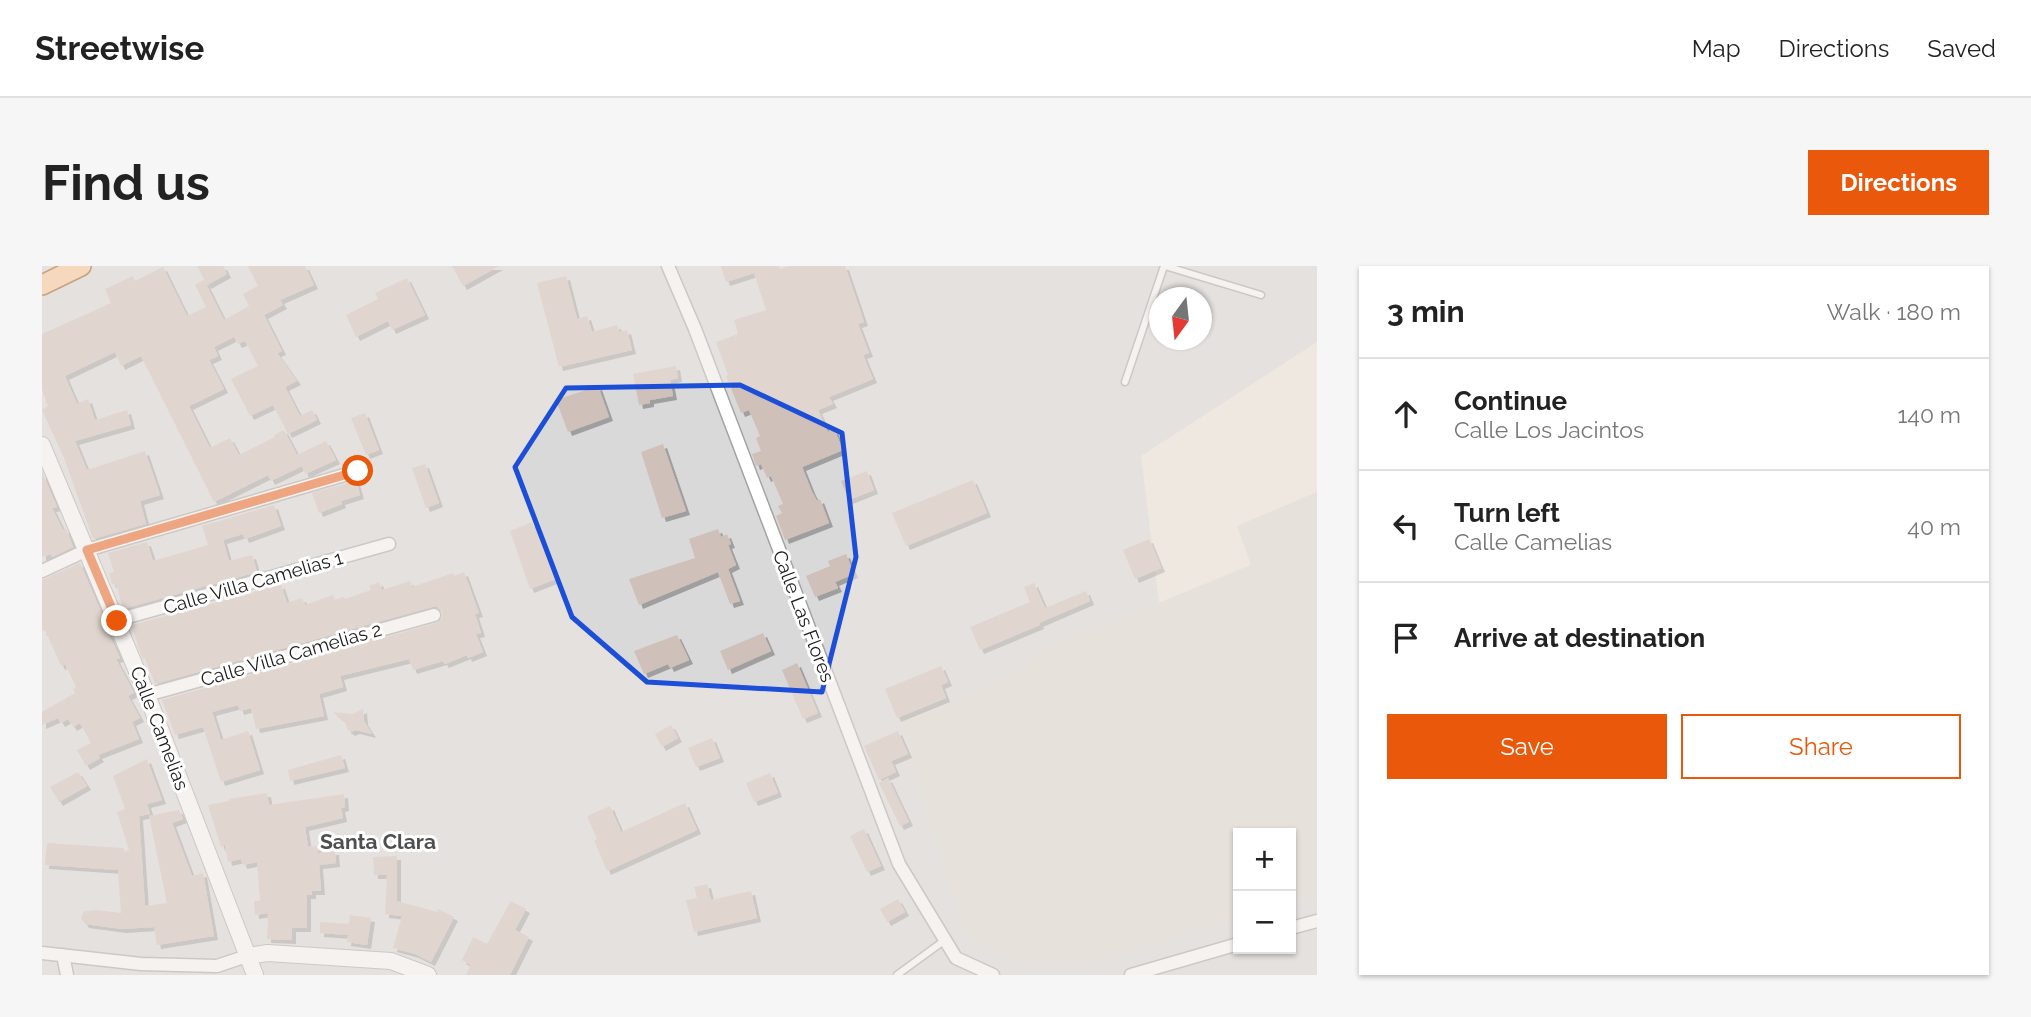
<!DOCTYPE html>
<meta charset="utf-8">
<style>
:root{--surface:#fff;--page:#f6f6f6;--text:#222;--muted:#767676;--line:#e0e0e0;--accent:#ea580c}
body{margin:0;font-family:Raleway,sans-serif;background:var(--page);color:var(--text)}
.controls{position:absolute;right:21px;bottom:21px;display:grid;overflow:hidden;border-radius:0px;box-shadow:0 2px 5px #0004}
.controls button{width:63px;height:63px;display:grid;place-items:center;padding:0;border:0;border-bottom:2px solid var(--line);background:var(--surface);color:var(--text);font:35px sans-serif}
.compass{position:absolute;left:1107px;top:21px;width:63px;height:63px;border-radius:50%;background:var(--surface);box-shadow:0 2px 5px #0004;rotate:195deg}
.stop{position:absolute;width:21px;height:21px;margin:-16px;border:5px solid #ea580c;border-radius:50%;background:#fff}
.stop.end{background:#ea580c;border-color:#fff;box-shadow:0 2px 7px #0008}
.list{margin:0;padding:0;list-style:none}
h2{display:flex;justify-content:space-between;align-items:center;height:91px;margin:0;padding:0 28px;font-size:30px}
h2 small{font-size:23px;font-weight:400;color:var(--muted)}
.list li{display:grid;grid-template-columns:46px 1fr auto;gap:21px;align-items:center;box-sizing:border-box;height:112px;padding:0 28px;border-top:2px solid var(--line)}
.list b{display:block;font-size:26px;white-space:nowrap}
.list p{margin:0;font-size:23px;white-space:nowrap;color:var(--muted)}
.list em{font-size:23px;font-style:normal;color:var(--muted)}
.actions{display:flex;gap:14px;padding:21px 28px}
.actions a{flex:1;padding:16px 0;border:2px solid var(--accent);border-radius:0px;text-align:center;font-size:24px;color:var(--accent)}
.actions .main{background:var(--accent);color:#fff}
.icon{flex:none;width:38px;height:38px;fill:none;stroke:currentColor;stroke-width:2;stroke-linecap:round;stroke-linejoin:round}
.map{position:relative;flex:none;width:1275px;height:709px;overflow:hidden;border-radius:0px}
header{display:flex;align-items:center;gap:42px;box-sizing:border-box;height:98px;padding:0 35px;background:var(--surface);border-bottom:2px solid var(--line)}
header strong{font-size:33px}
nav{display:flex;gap:38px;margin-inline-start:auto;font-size:24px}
.intro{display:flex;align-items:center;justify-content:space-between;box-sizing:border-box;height:168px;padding:0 42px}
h1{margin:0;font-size:49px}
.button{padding:18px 32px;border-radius:0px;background:var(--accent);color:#fff;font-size:24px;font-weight:700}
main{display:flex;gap:42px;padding:0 42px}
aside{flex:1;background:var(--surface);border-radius:0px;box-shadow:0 2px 5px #0004}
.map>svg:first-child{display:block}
.residential{fill:#dad9d9;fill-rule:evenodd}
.airport{fill:#ddd9d3}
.building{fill:#cfc0b9;filter:url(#shadow)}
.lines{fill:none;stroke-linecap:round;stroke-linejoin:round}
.service-casing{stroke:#a3a3a3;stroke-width:9}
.minor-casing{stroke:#a3a3a3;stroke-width:15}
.tertiary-casing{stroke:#a3a3a3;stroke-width:18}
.primary-casing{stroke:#945100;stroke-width:22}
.service{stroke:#fff;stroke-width:6}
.minor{stroke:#fff;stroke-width:12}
.tertiary{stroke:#fff;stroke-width:16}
.primary{stroke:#ffc595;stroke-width:19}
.route{stroke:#ea580c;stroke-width:9}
.marked{fill:none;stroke:#1d4ed8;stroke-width:5;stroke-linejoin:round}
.labels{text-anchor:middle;stroke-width:6;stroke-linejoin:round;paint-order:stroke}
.street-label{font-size:19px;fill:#1c1c1c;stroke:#fff}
.neighbourhood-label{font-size:21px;font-weight:bold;fill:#4f4f4f;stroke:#fff}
</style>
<header>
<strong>Streetwise</strong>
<nav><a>Map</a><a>Directions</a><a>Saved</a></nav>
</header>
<div class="intro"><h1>Find us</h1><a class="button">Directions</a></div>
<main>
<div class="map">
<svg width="1275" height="709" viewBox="0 0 1275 709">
<defs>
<filter id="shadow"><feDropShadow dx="4" dy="4" stdDeviation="0" flood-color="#0004"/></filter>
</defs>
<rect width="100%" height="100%" fill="#efe8e1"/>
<path class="residential" d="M0,0H1275V76L1099,190L1117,337L1001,384L969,411L907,439L860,455L864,476L869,485L866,487L871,505L925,673L971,692L1004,699H1028L1060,694L1196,652V683H1249V637L1275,630V709H0ZM1118,32H1160V74H1118Z"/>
<path class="airport" d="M1275,226V630L1249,637V567H1196V652L1060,694L1028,699H1004L971,692L925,673L871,505L866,486L869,485L864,476L860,455L907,439L969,411L1001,384L1209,299L1195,260Z"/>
<path class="building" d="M155,0H181L185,8L165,19Z
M206,0H263L272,19L238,34L241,39L222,49L240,85L235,87L255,115L243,121L258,150L270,144L275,154L246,168L231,139L208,150L189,113L216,100L203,75L196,78L192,71L172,81L176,90L167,94L182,123L147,140L168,182L188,172L197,189L233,171L232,169L242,164L255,189L284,175L294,194L263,208L260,200L229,215L226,209L172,236L99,90L79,100L73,86L23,110L35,138L46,133L53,154L85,144L89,159L33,175L45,204L103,185L118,229L98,235L104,258L51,273L22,192L0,144L6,140L0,123V68L69,37L63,23L91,10L93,15L121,1L145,50L164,41L153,19L162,14L182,54L207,40L201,28L216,20Z
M410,0H457L421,20Z
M679,0H737L738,3L748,0H803L822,56L816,58L827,87L821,89L831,113L787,131L791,138L776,144L786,166L792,163L801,184L760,201L770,226L775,235L778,233L787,257L743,274L734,250L740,247L736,240L741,238L729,210L725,212L719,198L714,200L710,188L719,185L714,172L718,170L707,144L699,147L684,110L686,109L674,76L696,68L692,54L724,44L712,7L684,16Z
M524,10L535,53L545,50L550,66L575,59L577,66L585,64L590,84L517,101L495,17Z
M365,12L383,49L350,64L346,55L314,71L304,49L336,33L333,27Z
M634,100L636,112L628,114L631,130L608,134V137L597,139L591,108Z
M556,120L567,151L526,166L514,134Z
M323,147L337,184L324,189L309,152Z
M621,178L644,245L620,252L599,186Z
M383,198L397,237L384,242L370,202Z
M825,205L832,224L807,234L799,215Z
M0,206L15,241L10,242L21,264L24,263L31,281L10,291L9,288L0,291Z
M931,214L945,247L864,280L850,247Z
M314,215L318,229L299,235L300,238L277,247L270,227Z
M232,239L239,260L203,273L201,268L181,274L187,295L210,289L215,306L81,343L74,317L70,318L67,307L72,306L66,287L105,276L111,295L166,279L160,260Z
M490,256L514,313L488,323L468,265Z
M676,263L679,271L685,268L689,278L686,279L694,299L686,303L698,335L688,338L676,306L597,339L587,313L653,292L647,273Z
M1107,273L1119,302L1093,313L1081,284Z
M804,288L812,308L793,316L796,322L773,331L764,310L788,300L786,295Z
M38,297L63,355L61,356L78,392L74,393L92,427L86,430L98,452L90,456L97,473L56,489L58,492L44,500L35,484L49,477L38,457L31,461L26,453L19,457L16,452L0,459V446L33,427L31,423L34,421L23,398L19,400L3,364L0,365V314Z
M422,306L437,347L433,348L439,367L434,368L441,386L426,392L425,389L403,398L401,395L371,404L367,393L298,410L301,421L277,428L282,450L214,463L209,442L198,445L196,439L170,446L179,474L206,465L218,504L179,516L161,461L133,469L120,434L394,357L400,352V346L395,341H390L113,418L103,392L101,393L97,384L90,359L239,319L245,337L260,332L263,339L291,329L293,334L302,331L303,333L329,324L327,320L337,316L340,324L368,315L370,321L411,307L412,310Z
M992,317L1003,342L1044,325L1048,335L997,357L998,359L938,384L928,361L988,336L982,321Z
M721,367L729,385L686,404L678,385Z
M635,369L647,394L628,402L626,398L602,408L592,385Z
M755,397L776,447L761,453L740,404Z
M899,400L906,416L899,419L904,432L855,452L843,423Z
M321,443L322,455L330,468L314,464L309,466L305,463L304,457L291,446L311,448Z
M629,459L636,472L620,481L613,468Z
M856,465L866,488L849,495L854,506L837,514L822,480Z
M670,472L678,492L654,501L646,482Z
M299,489L303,502L248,515L246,504Z
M105,493L120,534L105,538L108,548L97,550L103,640L125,637L107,550L137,544L141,553L130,557L150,610L161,607L172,670L115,679L112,661L80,663L43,658L39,652L42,645L54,644L79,647L76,604L3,599L5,577L81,582L83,586L87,584L75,546L83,543L71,510Z
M36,506L45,520L17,536L8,521Z
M728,507L736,527L712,536L704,517Z
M846,512L867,556L858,560L837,517Z
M225,527L227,539L302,528L303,541L299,542L301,552L263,561L266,581L276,580V587L293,585L294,597L277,599L279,625H270V629H265V662H250V674L225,673L226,647L213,649L212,635H218L215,596L201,599L199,593L186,596L183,579L179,581L166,539L187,535V533Z
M643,537L655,564L565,605L552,574L555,573L545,550L568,540L579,566Z
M822,563L839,600L825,606L808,570Z
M355,590V635L395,646L396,643L412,651L389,696L373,688L351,682L360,650L343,648L345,609H332L331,591Z
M665,618L669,634L709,625L715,652L652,666L644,634L655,632L652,621Z
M856,633L863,646L845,656L838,643Z
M469,635L484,643L473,664L487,671L468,709H424L429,699L420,694L431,671L445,678Z
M308,649L329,652L325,679L305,676L306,669L278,667V656L307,658Z"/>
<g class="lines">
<g class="service-casing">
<path id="service" d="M1123,0L1219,29
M1083,116L1122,0
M855,709L903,674"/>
</g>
<g class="minor-casing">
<path id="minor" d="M626,0L653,63L857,598L914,692L951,709
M0,305L45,284L316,205
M75,354L347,278
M105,429L392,349
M1249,662L1275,655
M0,687L99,698L175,700L205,690
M21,689L25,709
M1089,709L1196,678"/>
</g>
<g class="tertiary-casing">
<path id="tertiary" d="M0,179L105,429L213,709
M205,690L226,687L349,695L386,709"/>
</g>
<g class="primary-casing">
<path id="primary" d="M0,19L39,0"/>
</g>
<use href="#service" class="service"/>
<use href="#minor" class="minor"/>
<use href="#tertiary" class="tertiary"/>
<use href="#primary" class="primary"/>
</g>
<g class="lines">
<path class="route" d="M75,355L45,284L316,205"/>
</g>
<path d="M0 0H1275V709H0ZM698,119L800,167L814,291L780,426L605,416L530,351L473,201L524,122Z" fill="#efe8e1" fill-opacity=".55" fill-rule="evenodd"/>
<path class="marked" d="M698,119L800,167L814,291L780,426L605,416L530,351L473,201L524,122Z"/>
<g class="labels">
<g class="street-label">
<text transform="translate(211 316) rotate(-16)" y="7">Calle Villa Camelias 1</text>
<text transform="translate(762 350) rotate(69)" y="7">Calle Las Flores</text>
<text transform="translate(249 388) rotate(-16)" y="7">Calle Villa Camelias 2</text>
<text transform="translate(118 462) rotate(69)" y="7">Calle Camelias</text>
</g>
<g class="neighbourhood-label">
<text x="336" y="583">Santa Clara</text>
</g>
</g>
</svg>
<div class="controls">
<button>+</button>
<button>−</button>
</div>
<svg class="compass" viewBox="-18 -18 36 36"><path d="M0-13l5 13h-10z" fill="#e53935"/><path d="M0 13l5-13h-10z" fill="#767676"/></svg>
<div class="stop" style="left:316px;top:205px"></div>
<div class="stop end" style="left:75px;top:355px"></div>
</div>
<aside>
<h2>3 min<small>Walk · 180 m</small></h2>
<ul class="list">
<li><svg class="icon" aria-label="ahead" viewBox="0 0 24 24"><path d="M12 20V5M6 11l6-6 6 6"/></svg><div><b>Continue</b><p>Calle Los Jacintos</p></div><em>140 m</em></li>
<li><svg class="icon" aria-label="left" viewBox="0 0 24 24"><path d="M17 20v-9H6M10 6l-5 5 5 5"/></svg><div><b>Turn left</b><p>Calle Camelias</p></div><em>40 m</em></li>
<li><svg class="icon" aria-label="arrive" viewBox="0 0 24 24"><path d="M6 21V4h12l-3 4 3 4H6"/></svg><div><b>Arrive at destination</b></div></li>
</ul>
<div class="actions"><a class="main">Save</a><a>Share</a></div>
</aside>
</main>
